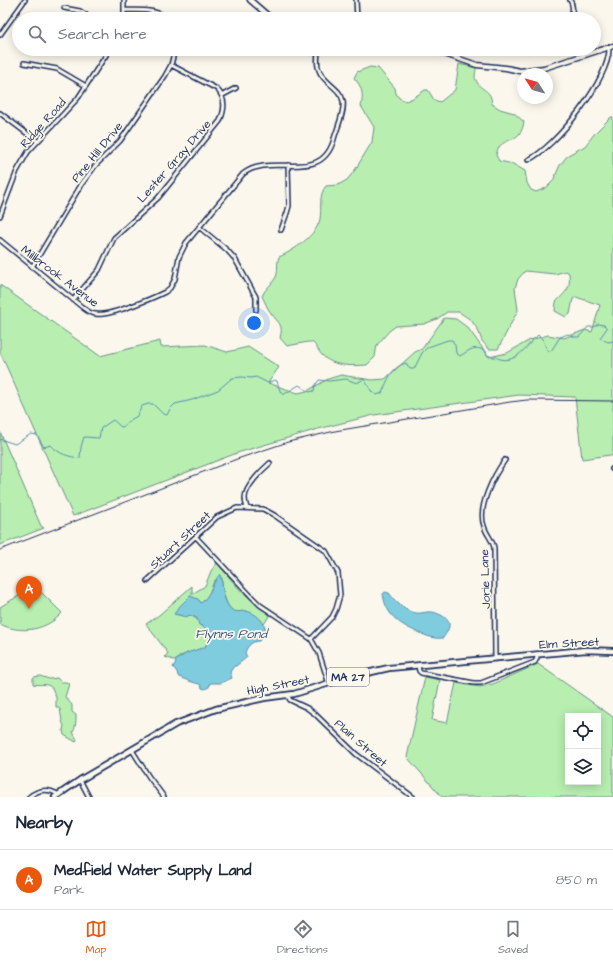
<!DOCTYPE html>
<style>
:root{--surface:#fff;--page:#f2f2f3;--text:#1f2937;--muted:#747a83;--line:#e0e1e3;--accent:#ea580c}
body{margin:0;font-family:"Architects Daughter",sans-serif;background:var(--page);color:var(--text)}
.controls{position:absolute;right:12px;bottom:12px;display:grid;overflow:hidden;border-radius:0px;box-shadow:0 2px 10px #0003}
.controls button{width:36px;height:36px;display:grid;place-items:center;padding:0;border:0;border-bottom:1px solid var(--line);background:var(--surface);color:var(--text);font:20px sans-serif}
.compass{position:absolute;left:517px;top:68px;width:36px;height:36px;border-radius:50%;background:var(--surface);box-shadow:0 2px 10px #0003;rotate:306deg}
.you{position:absolute;left:254px;top:323px;width:14px;height:14px;margin:-10px;border:3px solid #fff;border-radius:50%;background:#1a73e8;box-shadow:0 0 0 6px #1a73e833}
.badge{display:grid;place-items:center;width:26px;height:26px;border-radius:50%;background:var(--accent);color:#fff;font-size:13px;font-weight:700}
.pin{position:absolute;translate:-50% -33px;filter:drop-shadow(0 1px 2px #0008)}
.pin::after{content:'';position:absolute;top:21px;width:14px;height:12px;background:inherit;clip-path:polygon(0 0,100% 0,50% 100%)}
.list{margin:0;padding:0;list-style:none}
h2{display:flex;justify-content:space-between;align-items:center;height:52px;margin:0;padding:0 16px;font-size:17px}
h2 small{font-size:13px;font-weight:400;color:var(--muted)}
.list li{display:grid;grid-template-columns:26px 1fr auto;gap:12px;align-items:center;box-sizing:border-box;height:60px;padding:0 16px;border-top:1px solid var(--line)}
.list b{display:block;font-size:15px;white-space:nowrap}
.list p{margin:0;font-size:13px;white-space:nowrap;color:var(--muted)}
.list em{font-size:13px;font-style:normal;color:var(--muted)}
.icon{flex:none;width:22px;height:22px;fill:none;stroke:currentColor;stroke-width:2;stroke-linecap:round;stroke-linejoin:round}
.map{position:relative;flex:none;width:613px;height:797px;overflow:hidden}
.search{position:absolute;background:var(--surface);box-shadow:0 2px 10px #0003;left:12px;right:12px;top:12px;height:44px;display:flex;align-items:center;gap:10px;box-sizing:border-box;padding:0 14px;border-radius:22px;color:var(--muted);font-size:15px}
.sheet{height:112px;background:var(--surface)}
nav{display:flex;justify-content:space-around;align-items:center;box-sizing:border-box;height:56px;border-top:1px solid var(--line);background:var(--surface);font-size:11px;color:var(--muted)}
nav a{display:grid;justify-items:center;gap:2px}
nav .on{color:var(--accent)}
.map>svg:first-child{display:block}
.green{fill:#b8efb1;stroke:#6a8f88;fill-rule:evenodd}
.water{fill:#80ccdf;stroke:#588dab}
.lines{fill:none;stroke-linecap:round;stroke-linejoin:round}
.stream{stroke:#588dab;stroke-width:1}
.street-casing{stroke:#1b2f5e;stroke-width:6}
.secondary-casing{stroke:#1b2f5e;stroke-width:7}
.primary-casing{stroke:#1b2f5e;stroke-width:8}
.street{stroke:#fbf7ec;stroke-width:3}
.secondary{stroke:#fbf7ec;stroke-width:4}
.primary{stroke:#fbf7ec;stroke-width:4.5}
.rail{stroke:#1b2f5e;stroke-width:1}
.labels{text-anchor:middle;stroke-width:3.5;stroke-linejoin:round;paint-order:stroke}
.shield{fill:#fbf7ec;stroke:#5e6b89;stroke-width:1}
.shield-label{font-size:11px;font-weight:bold;fill:#1b2f5e}
.street-label{font-size:12px;fill:#1b2f5e;stroke:#fbf7ec}
.water-label{font-size:13px;font-style:italic;fill:#34567e;stroke:#fbf7ec}
</style>
<div class="map">
<svg width="613" height="797" viewBox="0 0 613 797">
<rect width="100%" height="100%" fill="#fbf7ec"/>
<filter id="ink" filterUnits="userSpaceOnUse"><feTurbulence type="fractalNoise" baseFrequency=".025" numOctaves="2"/><feDisplacementMap in="SourceGraphic" scale="8" xChannelSelector="R" yChannelSelector="G"/><feConvolveMatrix kernelMatrix="1 2 1 2 8 2 1 2 1" color-interpolation-filters="sRGB"/></filter>
<g filter="url(#ink)">
<path class="green" d="M459,64L476,68C476,72 474,77 476,80C481,92 491,88 492,104L500,109L514,113L524,122C520,147 500,134 496,155L499,161L513,164L525,171L527,183L531,190L536,192L546,188L553,181L560,165L568,155L585,146L595,133L611,117H613V456L610,455L582,459L575,397L519,395L374,415L318,429L237,453L73,516L0,352V285L100,356L160,341L161,347L205,345L227,352L248,347L279,367L268,383L298,393L307,391L328,379L341,375L372,380L385,379L415,352L422,349L444,318L456,319L468,328L489,357L507,353L530,340L548,335L564,338L585,330L592,332L600,305L576,297L573,299L570,314L566,317L555,311L556,302C566,291 571,290 569,273L566,271L555,274L525,271L518,279L515,288L518,310L498,349H489L482,341L478,330L471,320L459,312H447L437,319L424,324L396,326L389,331L377,345L375,357L367,365C352,366 333,367 322,355C318,351 317,346 312,342H308L287,346L280,338C284,324 278,323 271,313C267,308 265,302 262,296C265,288 273,284 276,277C279,270 276,264 279,257C293,251 317,235 320,219C322,208 318,195 326,186L338,185L347,180L355,170L372,142L374,127L361,106C364,95 362,86 354,78L357,72L370,67L378,68L395,88L396,94L399,98L406,101L413,98L425,90H428L434,100L440,102L455,90Z
M0,432L41,526L44,528L0,545Z
M217,563L240,590L270,615L264,624C260,620 251,613 246,611C243,611 239,612 236,612C225,610 222,587 222,578L214,581L209,594L202,603L190,596L180,606L175,614L187,617L189,615C198,618 207,629 209,639L205,647L180,656L176,661L165,657L168,653L146,624L159,615L192,586V594L205,586L211,571Z
M35,586L62,613L61,614C45,631 20,634 0,624V607Z
M538,664L613,717V797H442L407,757L425,677L440,680L432,720L447,723L456,683L480,687L493,684ZM568,716H598V782H568Z
M40,676L49,679L57,678L61,682H66L69,684L65,697L72,705V712L76,715C76,720 76,728 73,732L77,740L76,742L64,735L63,730L64,726L62,721L60,709L56,707V697L52,688C46,682 40,686 33,684V678L34,677Z"/>
<path class="water" d="M220,574C223,584 222,601 231,609C235,613 241,611 246,611C256,613 265,621 266,632L259,641C252,641 247,646 245,653L247,657L236,666H234L230,672L232,678L221,683H210L209,687L205,689L202,688L200,684C197,684 180,678 178,676L177,672L173,667L175,664L176,660L187,653L205,647L209,639C208,632 206,627 199,625L197,618L189,615L187,617L174,614L180,606L190,596L198,599L201,603C211,595 212,583 220,574Z
M385,592L389,593C396,602 404,611 416,613C421,614 427,611 432,612C435,612 438,614 441,615C453,622 450,628 443,638C435,639 429,637 422,634C402,626 386,617 383,594Z"/>
<g class="lines">
<path class="stream" d="M0,439L15,444L31,434L37,435L44,447L51,445C58,454 70,457 80,458L81,447L84,437L99,438L101,428L113,420L121,427L125,426L127,422L137,416L142,406L148,404H153L163,414L167,415L170,409L175,404L192,400L218,390L232,378L242,377L251,378L256,377L268,383L274,380L277,381L280,391L283,395L299,385L309,392L314,391L315,386L319,380L329,381L346,379L357,383L364,379L372,392L377,395L382,393C388,380 391,367 406,363L410,369H414L422,353L428,347L448,340H452L455,345L456,353L460,356C470,350 474,345 486,351L487,355L493,357H495C515,367 525,347 538,335L543,340L547,350L551,351L560,337L568,334L575,337H579L588,327H594L598,324L604,325L607,328L600,338L608,342L613,341"/>
<g class="street-casing">
<path id="street" d="M356,0L357,19
M570,0C574,6 572,12 571,19
M64,8L80,11L93,19
M125,10C139,11 156,8 168,19
M124,19V0
M0,35L25,0
M580,49L586,55
M24,63L57,69L86,86
M223,95L236,88
M0,113L37,141
M528,160C555,148 611,78 609,47
M0,216L17,171L28,152L78,98L110,49
M199,227L227,250L235,259L256,297V310
M281,230L287,213L289,206L288,165
M0,240L82,307C86,310 90,314 96,314C108,317 153,298 165,292L170,288L175,279L179,257L186,243L243,174C272,151 321,186 334,139C337,128 345,112 343,101C340,87 323,83 319,70C316,64 318,56 318,49
M32,267L81,185L95,166L120,141L165,76L171,65L175,49
M73,300L99,270L114,238L158,198L220,121C225,109 226,99 217,89L171,65
M612,469L613,470
M247,508C246,505 245,501 245,498C245,487 262,470 270,463
M196,537L252,597L260,605L311,639L319,653L329,684
M147,581L217,517L237,508L263,509L274,515L326,551L338,573L340,595L336,609L332,617L311,639
M495,658L494,548C493,540 486,534 484,526C477,507 494,475 505,460
M418,665L419,671L421,673L474,683H481L535,662L537,658L536,654
M287,695L290,700L307,708L315,714L356,754L413,797
M132,750L149,777L164,797
M80,780L89,797
M29,797C39,789 48,788 59,795"/>
</g>
<g class="secondary-casing">
<path id="secondary" d="M250,0L272,19
M430,49L477,65L506,68L520,71L544,68L613,46"/>
</g>
<g class="primary-casing">
<path id="primary" d="M55,797L80,780L176,724L216,709L264,698L294,694L349,677L389,668L586,650L613,651"/>
</g>
<use href="#street" class="street"/>
<use href="#secondary" class="secondary"/>
<use href="#primary" class="primary"/>
<path class="rail" d="M0,550L237,459L288,442L335,431L510,402L527,400L613,401"/>
</g>
</g>
<g class="labels">
<rect class="shield" x="327" y="668" width="42" height="18" rx="3"/>
<g class="shield-label">
<text x="348" y="681">MA 27</text>
</g>
<g class="street-label">
<text transform="translate(43 123) rotate(-48)" y="4">Ridge Road</text>
<text transform="translate(97 152) rotate(-51)" y="4">Pine Hill Drive</text>
<text transform="translate(174 161) rotate(-49)" y="4">Lester Gray Drive</text>
<text transform="translate(60 276) rotate(37)" y="4">Millbrook Avenue</text>
<text transform="translate(180 540) rotate(-43)" y="4">Stuart Street</text>
<text transform="translate(485 579) rotate(-92)" y="4">Jorie Lane</text>
<text transform="translate(569 643) rotate(-3)" y="4">Elm Street</text>
<text transform="translate(278 685) rotate(-11)" y="4">High Street</text>
<text transform="translate(361 743) rotate(41)" y="4">Plain Street</text>
</g>
<g class="water-label">
<text x="231" y="638">Flynns Pond</text>
</g>
</g>
</svg>
<div class="controls">
<button><svg class="icon" aria-label="locate" viewBox="0 0 24 24"><circle cx="12" cy="12" r="6"/><path d="M12 2v4M12 18v4M2 12h4M18 12h4"/></svg></button>
<button><svg class="icon" aria-label="layers" viewBox="0 0 24 24"><path d="M12 4l9 5-9 5-9-5zM3 14l9 5 9-5"/></svg></button>
</div>
<svg class="compass" viewBox="-18 -18 36 36"><path d="M0-13l5 13h-10z" fill="#e53935"/><path d="M0 13l5-13h-10z" fill="#747a83"/></svg>
<div class="you"></div>
<div class="pin badge" style="left:29px;top:609px">A</div>
<div class="search"><svg class="icon" aria-label="search" viewBox="0 0 24 24"><circle cx="10" cy="10" r="6"/><path d="M15 15l6 6"/></svg>Search here</div>
</div>
<section class="sheet">
<h2>Nearby<small></small></h2>
<ul class="list">
<li><span class="badge">A</span><div><b>Medfield Water Supply Land</b><p>Park</p></div><em>850 m</em></li>
</ul>
</section>
<nav>
<a class="on"><svg class="icon" aria-label="map" viewBox="0 0 24 24"><path d="M3 6l6-2 6 2 6-2v14l-6 2-6-2-6 2zM9 4v14M15 6v14"/></svg>Map</a>
<a><svg class="icon" aria-label="directions" viewBox="0 0 24 24"><path d="M12 3l9 9-9 9-9-9zM9 14v-3h6M13 9l2 2-2 2"/></svg>Directions</a>
<a><svg class="icon" aria-label="saved" viewBox="0 0 24 24"><path d="M7 4h10v16l-5-4-5 4z"/></svg>Saved</a>
</nav>
